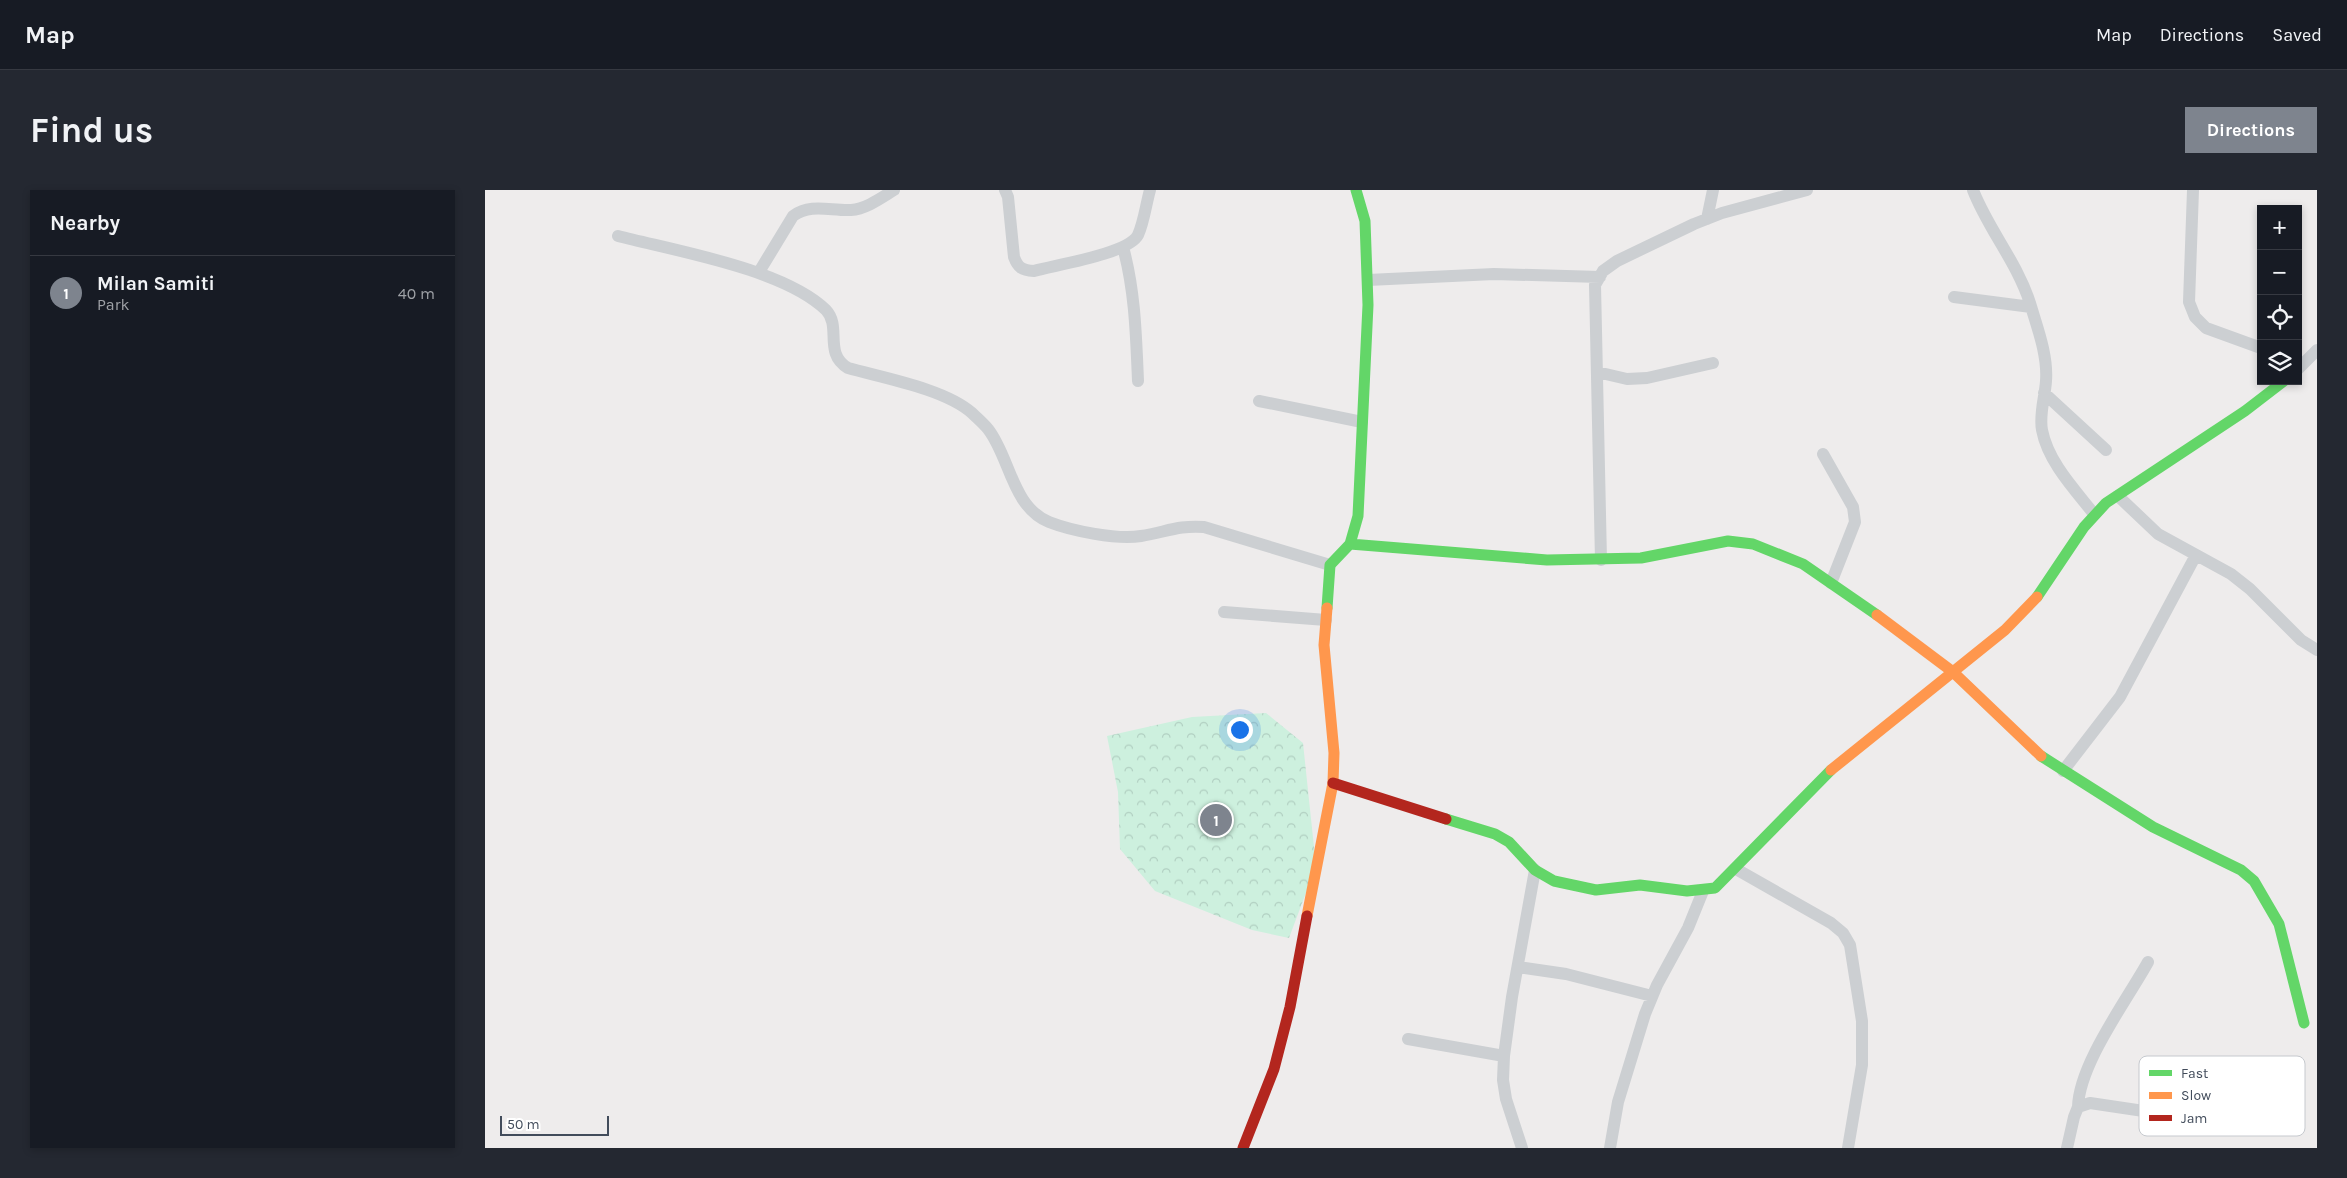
<!DOCTYPE html>
<meta charset="utf-8">
<style>
:root{--surface:#171b24;--page:#242831;--text:#f1f3f6;--muted:#9ea1a6;--line:#363941;--accent:#7e848e}
body{margin:0;font-family:Karla,sans-serif;background:var(--page);color:var(--text)}
.controls{position:absolute;right:15px;top:15px;display:grid;overflow:hidden;border-radius:0px;box-shadow:0 2px 8px #0003}
.controls button{width:45px;height:45px;display:grid;place-items:center;padding:0;border:0;border-bottom:1px solid var(--line);background:var(--surface);color:var(--text);font:25px sans-serif}
.scale{position:absolute;left:15px;bottom:12px;width:109px;box-sizing:border-box;padding-left:5px;border:2px solid #424c5b;border-top:0;font-size:14px;line-height:18px;white-space:nowrap;color:#424c5b;-webkit-text-stroke:4px #fff;paint-order:stroke}
.you{position:absolute;left:754px;top:539px;width:18px;height:18px;margin:-12px;border:4px solid #fff;border-radius:50%;background:#1a73e8;box-shadow:0 0 0 8px #1a73e833}
.badge{display:grid;place-items:center;width:32px;height:32px;border-radius:50%;background:var(--accent);color:#fff;font-size:16px;font-weight:700}
.pin{position:absolute;translate:-50% -50%;border:2px solid #fff;box-shadow:0 1px 5px #0006}
.list{margin:0;padding:0;list-style:none}
h2{display:flex;justify-content:space-between;align-items:center;height:65px;margin:0;padding:0 20px;font-size:21px}
h2 small{font-size:16px;font-weight:400;color:var(--muted)}
.list li{display:grid;grid-template-columns:32px 1fr auto;gap:15px;align-items:center;box-sizing:border-box;height:75px;padding:0 20px;border-top:1px solid var(--line)}
.list b{display:block;font-size:19px;white-space:nowrap}
.list p{margin:0;font-size:16px;white-space:nowrap;color:var(--muted)}
.list em{font-size:16px;font-style:normal;color:var(--muted)}
.icon{flex:none;width:28px;height:28px;fill:none;stroke:currentColor;stroke-width:2;stroke-linecap:round;stroke-linejoin:round}
.map{position:relative;flex:none;width:1832px;height:958px;overflow:hidden;border-radius:0px}
header{display:flex;align-items:center;gap:30px;box-sizing:border-box;height:70px;padding:0 25px;background:var(--surface);border-bottom:1px solid var(--line)}
header strong{font-size:24px}
nav{display:flex;gap:28px;margin-inline-start:auto;font-size:18px}
.intro{display:flex;align-items:center;justify-content:space-between;box-sizing:border-box;height:120px;padding:0 30px}
h1{margin:0;font-size:35px}
.button{padding:12px 22px;border-radius:0px;background:var(--accent);color:#fff;font-size:18px;font-weight:700}
main{display:flex;gap:30px;padding:0 30px}
aside{flex:1;background:var(--surface);border-radius:0px;box-shadow:0 2px 8px #0003}
.map>svg:first-child{display:block}
.park{fill:url(#park-crowns)}
.lines{fill:none;stroke-linecap:round;stroke-linejoin:round}
.street{stroke:#cccfd2;stroke-width:12}
.fast{stroke:#63d668;stroke-width:11}
.slow{stroke:#ff974d;stroke-width:11}
.jam{stroke:#b3261e;stroke-width:11}
.key{fill:#fff;stroke:#c6c9ce;stroke-width:1}
.key-label{font-size:14px;fill:#424c5b}
</style>
<header>
<strong>Map</strong>
<nav><a>Map</a><a>Directions</a><a>Saved</a></nav>
</header>
<div class="intro"><h1>Find us</h1><a class="button">Directions</a></div>
<main>
<aside>
<h2>Nearby<small></small></h2>
<ul class="list">
<li><span class="badge">1</span><div><b>Milan Samiti</b><p>Park</p></div><em>40 m</em></li>
</ul>
</aside>
<div class="map">
<svg width="1832" height="958" viewBox="0 0 1832 958">
<defs>
<pattern id="park-crowns" width="20" height="18" patternUnits="userSpaceOnUse" patternTransform="scale(1.25)"><rect width="20" height="18" fill="#cdf0de"/><path d="M2 6a3 3 0 1 1 6 0M12 15a3 3 0 1 1 6 0" fill="none" stroke="#b1cfc1"/></pattern>
</defs>
<rect width="100%" height="100%" fill="#eeecec"/>
<path class="park" d="M781,523L818,553L831,676L804,748L767,740L670,701L635,659L633,602L622,546L707,527Z"/>
<g class="lines">
<path class="street" d="M520,0L523,7L529,67C533,78 537,80 549,81C570,75 643,64 653,45C659,32 661,14 665,0
M1488,0C1503,39 1532,72 1545,113C1552,137 1563,165 1561,191C1560,207 1554,224 1557,240C1563,272 1590,300 1609,324
M1708,0L1704,112L1710,127L1721,138L1776,158
M1222,29L1228,0
M133,46C191,61 299,79 341,120C357,137 338,163 363,178C399,188 460,199 487,223C492,228 498,233 503,239C525,267 527,317 564,332C587,341 632,350 656,346C681,342 694,335 719,337L845,375
M638,57C650,101 651,144 653,191
M274,82L308,26C326,13 345,21 366,20C381,19 396,8 409,0
M883,90L1009,84L1115,87
M1469,107L1546,117
M1813,179L1832,160
M1112,182L1142,189L1162,188L1228,173
M1559,203L1621,260
M774,211L877,232
M1338,264L1368,317L1370,332L1346,393
M1633,306L1673,344L1746,384L1765,399L1816,450L1832,460
M1116,370L1110,95L1118,81L1132,71L1209,34L1237,23L1322,0
M739,422L841,430
M1578,581L1635,507L1711,365
M1251,679L1346,733L1358,743L1365,755L1377,831V875L1363,958
M1033,777L1081,784L1167,806
M923,849L1019,866
M1593,917C1594,874 1642,810 1663,772
M1037,958L1021,909L1018,890L1019,866L1027,807L1050,680
M1125,958L1133,912L1160,824L1172,795L1203,738L1218,701
M1582,958L1589,927L1593,917L1605,913L1672,923"/>
<path class="fast" d="M865,354L1062,370L1156,368L1243,351L1268,354L1318,374L1392,425
M1552,407L1599,337L1621,313L1760,221L1799,191
M842,418L845,375L865,354L873,326L883,115L880,31L871,0
M1556,566L1668,637L1756,680L1769,691L1794,734L1819,833
M961,629L1010,644L1024,652L1050,680L1069,691L1111,700L1155,695L1202,701L1230,698L1346,580"/>
<path class="slow" d="M1392,425L1468,482L1556,566
M1346,580L1520,440L1552,407
M822,726L848,593L849,563L839,455L842,418"/>
<path class="jam" d="M848,593L961,629
M758,958L789,879L805,817L822,726"/>
</g>
<rect x="1654" y="866" width="166" height="80" rx="8" class="key"/>
<rect x="1664" y="880" width="23" height="6" fill="#63d668"/>
<rect x="1664" y="902" width="23" height="7" fill="#ff974d"/>
<rect x="1664" y="925" width="23" height="6" fill="#b3261e"/>
<g class="key-label">
<text x="1696" y="888">Fast</text>
<text x="1696" y="910">Slow</text>
<text x="1696" y="933">Jam</text>
</g>
</svg>
<div class="controls">
<button>+</button>
<button>−</button>
<button><svg class="icon" aria-label="locate" viewBox="0 0 24 24"><circle cx="12" cy="12" r="6"/><path d="M12 2v4M12 18v4M2 12h4M18 12h4"/></svg></button>
<button><svg class="icon" aria-label="layers" viewBox="0 0 24 24"><path d="M12 4l9 5-9 5-9-5zM3 14l9 5 9-5"/></svg></button>
</div>
<div class="scale">50 m</div>
<div class="you"></div>
<div class="pin badge" style="left:731px;top:630px">1</div>
</div>
</main>
